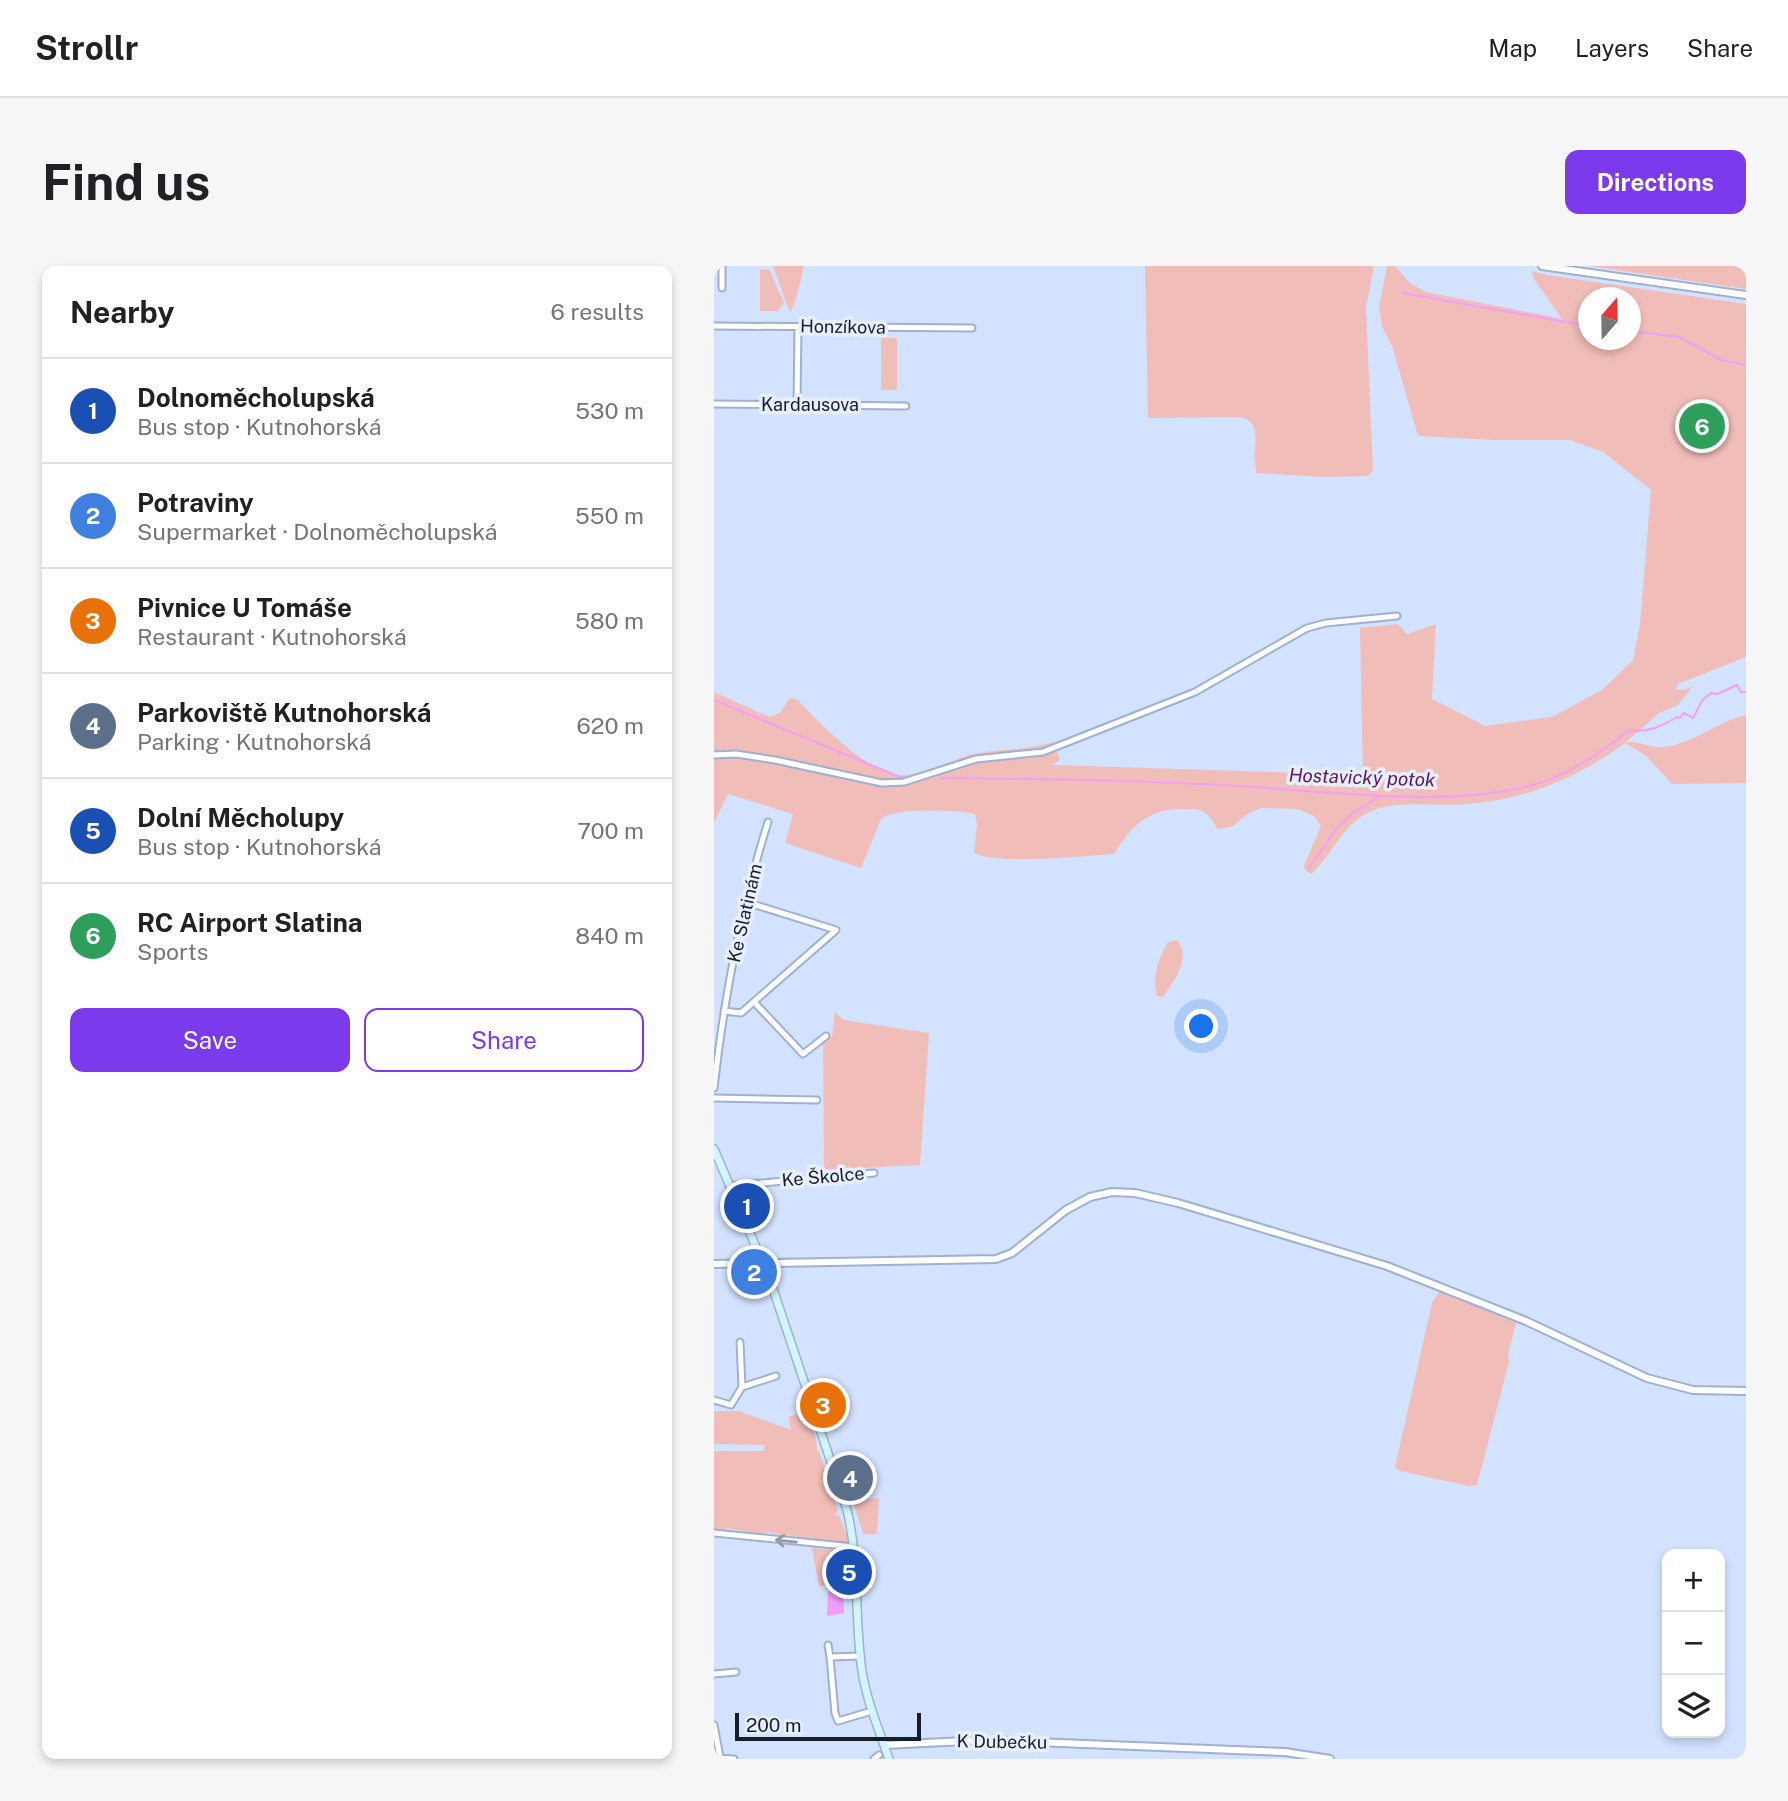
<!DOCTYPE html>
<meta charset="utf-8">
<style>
:root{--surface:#fff;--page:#f6f6f6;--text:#202124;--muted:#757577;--line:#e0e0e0;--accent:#7c3aed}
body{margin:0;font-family:"Public Sans",sans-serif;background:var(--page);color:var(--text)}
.controls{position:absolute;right:21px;bottom:21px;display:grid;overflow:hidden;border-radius:14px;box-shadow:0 4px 10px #0003}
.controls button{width:63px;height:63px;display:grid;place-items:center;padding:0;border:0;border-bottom:2px solid var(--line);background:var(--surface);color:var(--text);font:35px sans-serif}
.compass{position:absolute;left:864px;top:21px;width:63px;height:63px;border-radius:50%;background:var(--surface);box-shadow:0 4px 10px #0003;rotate:20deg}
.scale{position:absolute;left:21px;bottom:18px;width:186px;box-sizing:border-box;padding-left:7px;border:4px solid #171d29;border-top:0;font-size:19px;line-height:24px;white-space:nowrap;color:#171d29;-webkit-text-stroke:5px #e7effd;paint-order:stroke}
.you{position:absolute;left:488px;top:761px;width:24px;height:24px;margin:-18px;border:5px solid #fff;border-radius:50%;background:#1a73e8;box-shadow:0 0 0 10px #1a73e833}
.badge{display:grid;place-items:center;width:46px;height:46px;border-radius:50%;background:var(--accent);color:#fff;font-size:23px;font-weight:700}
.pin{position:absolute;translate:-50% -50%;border:4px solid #fff;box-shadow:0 2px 7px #0006}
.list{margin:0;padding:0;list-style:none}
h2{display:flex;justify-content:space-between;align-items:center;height:91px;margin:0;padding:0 28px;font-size:30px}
h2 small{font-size:23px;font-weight:400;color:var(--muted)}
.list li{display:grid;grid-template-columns:46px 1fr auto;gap:21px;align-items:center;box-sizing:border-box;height:105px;padding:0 28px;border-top:2px solid var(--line)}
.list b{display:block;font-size:26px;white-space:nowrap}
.list p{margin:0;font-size:23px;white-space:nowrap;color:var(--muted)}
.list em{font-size:23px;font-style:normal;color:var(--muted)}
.actions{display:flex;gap:14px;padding:21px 28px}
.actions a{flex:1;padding:16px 0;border:2px solid var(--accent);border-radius:14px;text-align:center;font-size:24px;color:var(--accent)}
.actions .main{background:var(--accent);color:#fff}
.icon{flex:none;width:38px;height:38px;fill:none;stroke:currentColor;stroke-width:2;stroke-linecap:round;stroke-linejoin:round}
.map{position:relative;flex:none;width:1032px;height:1493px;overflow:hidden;border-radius:14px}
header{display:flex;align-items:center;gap:42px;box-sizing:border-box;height:98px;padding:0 35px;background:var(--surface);border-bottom:2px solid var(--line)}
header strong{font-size:33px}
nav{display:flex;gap:38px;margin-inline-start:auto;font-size:24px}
.intro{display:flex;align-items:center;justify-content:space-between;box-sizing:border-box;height:168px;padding:0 42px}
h1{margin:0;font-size:49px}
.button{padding:18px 32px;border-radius:14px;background:var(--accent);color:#fff;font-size:24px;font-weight:700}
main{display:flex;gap:42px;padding:0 42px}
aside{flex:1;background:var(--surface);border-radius:14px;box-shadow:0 4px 10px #0003}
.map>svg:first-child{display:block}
.green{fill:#f1bdb8;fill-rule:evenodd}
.water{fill:#f29df9}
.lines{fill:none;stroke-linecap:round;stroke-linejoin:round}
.stream{stroke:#f29df9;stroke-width:2}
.minor-casing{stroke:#9fb0d1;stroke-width:9}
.tertiary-casing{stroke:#9fb0d1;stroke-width:10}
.secondary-casing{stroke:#9fb0d1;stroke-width:10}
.minor{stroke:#fff;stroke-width:5}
.tertiary{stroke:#fff;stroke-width:6}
.secondary{stroke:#d1f5f8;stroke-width:7}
.oneway{stroke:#97999f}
.labels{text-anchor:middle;stroke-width:7;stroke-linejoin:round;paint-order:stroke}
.street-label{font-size:18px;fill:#171d29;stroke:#e7effd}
.water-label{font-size:19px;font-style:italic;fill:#601467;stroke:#e7effd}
</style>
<header>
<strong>Strollr</strong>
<nav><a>Map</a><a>Layers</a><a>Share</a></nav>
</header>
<div class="intro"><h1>Find us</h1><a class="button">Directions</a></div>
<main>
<aside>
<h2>Nearby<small>6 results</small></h2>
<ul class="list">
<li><span class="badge" style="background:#1a4fb4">1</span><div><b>Dolnoměcholupská</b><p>Bus stop · Kutnohorská</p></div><em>530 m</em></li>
<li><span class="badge" style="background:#3f7fe0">2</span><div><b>Potraviny</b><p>Supermarket · Dolnoměcholupská</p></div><em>550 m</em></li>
<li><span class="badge" style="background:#e8710a">3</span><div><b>Pivnice U Tomáše</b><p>Restaurant · Kutnohorská</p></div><em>580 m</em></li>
<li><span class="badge" style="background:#5c6f8a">4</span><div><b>Parkoviště Kutnohorská</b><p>Parking · Kutnohorská</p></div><em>620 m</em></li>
<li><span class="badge" style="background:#1a4fb4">5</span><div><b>Dolní Měcholupy</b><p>Bus stop · Kutnohorská</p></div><em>700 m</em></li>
<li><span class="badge" style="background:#2e9e5b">6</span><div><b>RC Airport Slatina</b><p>Sports</p></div><em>840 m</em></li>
</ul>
<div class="actions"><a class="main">Save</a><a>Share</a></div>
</aside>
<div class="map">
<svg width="1032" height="1493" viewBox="0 0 1032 1493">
<rect width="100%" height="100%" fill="#d3e2fe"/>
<path class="green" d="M59,0H90L82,33L76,47Z
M431,0H660L652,42L659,205L653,210L609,211L542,207C542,199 540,191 541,184C541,168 545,157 527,151L434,152Z
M673,0H681L696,17L712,26L848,53L820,13L818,5L833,9L1032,38V391L964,418L961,423L970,424L979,420L964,439L945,447L912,476C925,475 937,482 950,481C979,478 1004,455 1032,449V517L958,518L931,489L911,477C864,512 810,534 752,538C724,541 687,534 660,544C630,555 620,587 597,608L590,603L591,597L607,560L600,550L584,543L547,542L535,547L517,561L504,563C500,557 496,550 490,546C484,542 476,543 469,543C435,542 417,560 400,588C369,590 285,599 260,587L263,559L261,548C243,544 179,541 167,553L147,602L71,577L79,548L14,528L0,557V426L55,451L66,447L76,432L84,434C105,457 159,513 192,509C217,506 240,492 264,487C289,483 314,484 339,476L346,494L338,499L649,509L646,362L684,358L693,368L722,358L718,433L771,460L838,451L888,424L919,394L926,359L937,224L889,186L856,174H780L704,170L678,80L668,61L665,41ZM874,32H916V74H874Z
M875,0H1032V23Z
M55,3L70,37L64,45H46V4Z
M167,72H183V124H167Z
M463,674C478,692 460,715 449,731L443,730C438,712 444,692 454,676Z
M121,746L130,754L215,767L206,899L110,904L109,777L118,770Z
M726,1025L802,1057L794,1088L795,1096L763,1219L755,1220L686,1205L681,1201L718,1037Z
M0,1145H24L77,1164L74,1151L93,1145L102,1172L103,1185H105L124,1246L120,1249H125L135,1275L131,1278L53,1266L52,1269L13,1262L9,1264L0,1263V1185H50L51,1179L0,1178Z
M165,1232L163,1268H149L139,1235Z
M98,1282L131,1285L133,1313L105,1321Z"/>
<path class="water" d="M129,1323L130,1347L113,1350L114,1325Z"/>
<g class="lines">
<path class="stream" d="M689,27L874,60
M916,65L965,71L1007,94L1032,99
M0,434L186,511H193
M227,512C326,513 425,514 524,520C615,525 727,542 815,520C854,510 885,488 916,464C934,467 948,460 963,451L966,452L970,447L979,452L988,435L997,427L1003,428L1023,419L1027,426H1032
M595,602L623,562L640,546L668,529"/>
<g class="minor-casing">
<path id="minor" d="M8,22V0
M0,60L258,62
M0,138L192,140
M83,139L84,61
M0,489L22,488L61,494L168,517L190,516L262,493L329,486L481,426L593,362L612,357L683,350
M32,636L122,664
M40,736L89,788L112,770
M10,745L27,747L122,664
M0,822C10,732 27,642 54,556
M0,832L103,834
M15,920L160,907
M28,1121L62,1110
M0,1134L17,1139L28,1121L26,1076
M0,1267L140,1281
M114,1379L116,1391
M147,1390L116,1391L121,1447L124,1455L158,1445
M0,1408L22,1406
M0,1459L6,1491
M0,1492L20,1493
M160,1493L165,1489"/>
</g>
<g class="tertiary-casing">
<path id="tertiary" d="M828,0L1032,29
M0,998L282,993L298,987L352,944L376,931L398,926L421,927L464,937L673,1000L812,1055L933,1112L979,1124L1032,1125
M170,1479L272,1474L571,1486L616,1493"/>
</g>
<g class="secondary-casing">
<path id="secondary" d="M0,883L56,1014L133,1244C146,1297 140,1352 148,1405C153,1436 165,1464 175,1493"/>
</g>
<use href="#minor" class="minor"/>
<use href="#tertiary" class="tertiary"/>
<use href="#secondary" class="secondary"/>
</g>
<defs><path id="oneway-shaft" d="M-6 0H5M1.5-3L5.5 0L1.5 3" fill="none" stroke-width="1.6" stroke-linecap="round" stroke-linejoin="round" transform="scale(1.75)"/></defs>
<use class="oneway" href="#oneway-shaft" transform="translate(72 1275) rotate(-174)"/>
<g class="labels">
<g class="street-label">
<text transform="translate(129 61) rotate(1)" y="6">Honzíkova</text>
<text x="96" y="145">Kardausova</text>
<text transform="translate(31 647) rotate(-77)" y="6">Ke Slatinám</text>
<text transform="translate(109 911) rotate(-5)" y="6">Ke Školce</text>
<text transform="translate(288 1476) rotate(1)" y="6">K Dubečku</text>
</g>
<g class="water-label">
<text transform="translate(648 511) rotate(2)" y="7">Hostavický potok</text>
</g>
</g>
</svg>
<div class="controls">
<button>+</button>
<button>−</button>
<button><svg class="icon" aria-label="layers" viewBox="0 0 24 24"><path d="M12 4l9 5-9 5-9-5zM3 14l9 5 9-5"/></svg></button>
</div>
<svg class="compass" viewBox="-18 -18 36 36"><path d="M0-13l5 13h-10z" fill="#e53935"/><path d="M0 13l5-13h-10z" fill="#757577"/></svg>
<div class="scale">200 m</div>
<div class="you"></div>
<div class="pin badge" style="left:33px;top:940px;background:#1a4fb4">1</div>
<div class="pin badge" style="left:40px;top:1006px;background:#3f7fe0">2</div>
<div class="pin badge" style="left:109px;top:1139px;background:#e8710a">3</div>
<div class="pin badge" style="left:136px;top:1212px;background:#5c6f8a">4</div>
<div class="pin badge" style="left:135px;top:1306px;background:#1a4fb4">5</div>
<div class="pin badge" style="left:988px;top:160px;background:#2e9e5b">6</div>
</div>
</main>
